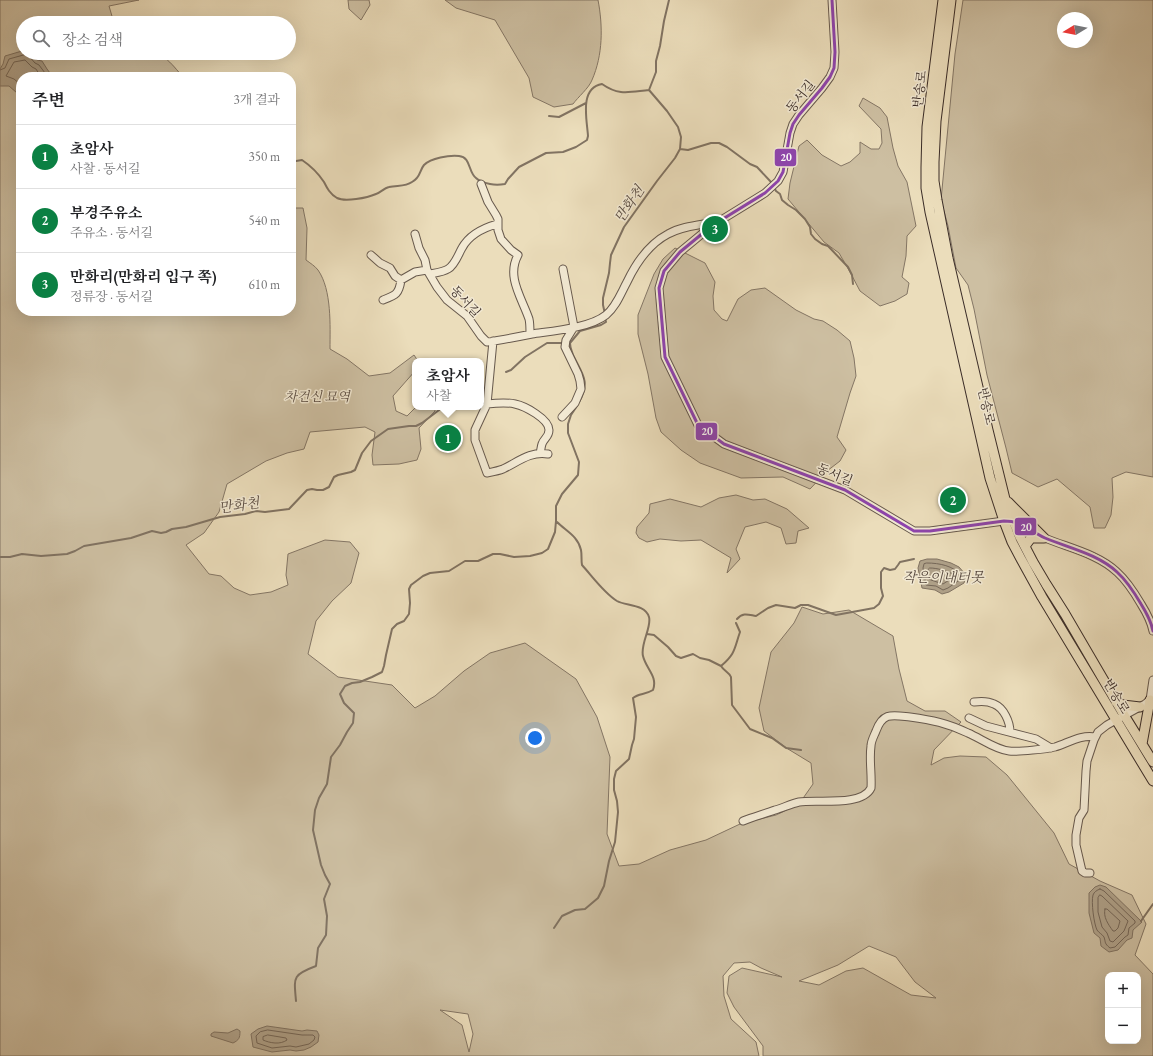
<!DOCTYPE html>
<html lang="ko">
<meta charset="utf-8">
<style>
:root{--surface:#fff;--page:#f6f6f6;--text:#202124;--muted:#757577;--line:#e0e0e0;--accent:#0b8043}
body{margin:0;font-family:"EB Garamond","Noto Serif KR",serif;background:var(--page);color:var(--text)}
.controls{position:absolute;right:12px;bottom:12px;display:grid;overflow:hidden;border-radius:8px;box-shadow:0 4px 16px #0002}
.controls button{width:36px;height:36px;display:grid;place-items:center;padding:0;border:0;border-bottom:1px solid var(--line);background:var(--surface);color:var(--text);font:20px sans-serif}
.compass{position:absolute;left:1057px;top:12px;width:36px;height:36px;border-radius:50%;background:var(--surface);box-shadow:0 4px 16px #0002;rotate:260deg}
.you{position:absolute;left:535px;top:738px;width:14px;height:14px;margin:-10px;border:3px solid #fff;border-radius:50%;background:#1a73e8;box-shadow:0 0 0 6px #1a73e833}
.badge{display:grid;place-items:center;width:26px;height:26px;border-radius:50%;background:var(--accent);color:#fff;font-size:13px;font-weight:700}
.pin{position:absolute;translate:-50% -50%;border:2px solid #fff;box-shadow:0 1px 4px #0006}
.popup{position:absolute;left:412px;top:358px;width:72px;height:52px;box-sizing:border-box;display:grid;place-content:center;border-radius:8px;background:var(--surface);filter:drop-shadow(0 1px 3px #0005);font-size:13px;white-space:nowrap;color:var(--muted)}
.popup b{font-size:15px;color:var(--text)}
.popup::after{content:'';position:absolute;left:50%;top:100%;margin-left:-8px;border:8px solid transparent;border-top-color:var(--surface)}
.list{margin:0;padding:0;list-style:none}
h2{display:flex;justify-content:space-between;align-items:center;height:52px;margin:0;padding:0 16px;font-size:17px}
h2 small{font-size:13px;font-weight:400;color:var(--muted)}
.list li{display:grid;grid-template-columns:26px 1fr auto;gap:12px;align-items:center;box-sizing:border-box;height:64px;padding:0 16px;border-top:1px solid var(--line)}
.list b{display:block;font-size:15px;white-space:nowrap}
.list p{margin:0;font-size:13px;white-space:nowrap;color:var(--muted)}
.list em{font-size:13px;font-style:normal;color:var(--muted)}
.icon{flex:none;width:22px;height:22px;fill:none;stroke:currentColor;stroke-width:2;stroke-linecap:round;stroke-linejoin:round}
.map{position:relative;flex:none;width:1153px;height:1056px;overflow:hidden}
.search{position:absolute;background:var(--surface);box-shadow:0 4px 16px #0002;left:16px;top:16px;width:280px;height:44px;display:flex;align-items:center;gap:10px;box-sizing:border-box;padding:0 14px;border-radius:22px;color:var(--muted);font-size:15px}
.panel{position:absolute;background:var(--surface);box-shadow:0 4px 16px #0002;left:16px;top:72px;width:280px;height:244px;border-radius:16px}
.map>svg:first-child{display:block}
.green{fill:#cdbfa2;stroke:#847665;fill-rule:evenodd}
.water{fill:#afa189;stroke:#817362}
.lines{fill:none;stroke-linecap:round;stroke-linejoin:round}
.shore{stroke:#756758;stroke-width:1}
.stream{stroke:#817362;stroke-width:2}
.minor-casing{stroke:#67594d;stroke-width:9}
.major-casing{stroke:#3b2d28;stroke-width:11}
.minor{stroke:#f2e9d3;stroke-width:7}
.major{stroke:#ebddbb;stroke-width:9}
.bus-1-casing{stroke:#f2e9d3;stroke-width:6}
.bus-1{stroke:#8e44ad;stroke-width:3}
.labels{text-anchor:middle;stroke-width:3;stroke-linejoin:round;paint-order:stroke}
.street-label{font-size:13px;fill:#3b2d28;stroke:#f2e9d3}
.park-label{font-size:13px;font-style:italic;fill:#584a40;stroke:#f2e9d3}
.water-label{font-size:14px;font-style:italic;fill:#584a40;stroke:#f2e9d3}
.line-badge{stroke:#f2e9d3;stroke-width:1.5}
.badge-label{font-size:11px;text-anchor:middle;font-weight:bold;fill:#fff}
</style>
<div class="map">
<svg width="1153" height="1056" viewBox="0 0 1153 1056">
<rect width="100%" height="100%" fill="#ebddbb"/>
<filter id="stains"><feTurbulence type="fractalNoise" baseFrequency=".005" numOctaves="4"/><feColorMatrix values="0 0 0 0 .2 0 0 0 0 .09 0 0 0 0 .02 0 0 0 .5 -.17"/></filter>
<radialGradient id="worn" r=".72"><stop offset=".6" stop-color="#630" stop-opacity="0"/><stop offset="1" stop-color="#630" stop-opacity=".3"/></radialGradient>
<path class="green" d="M0,0H139L109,6L114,23H23V53H134L136,55C161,50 167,58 182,76L21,77V311H291V208H303L307,228L306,260C310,263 315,266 318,270C332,290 330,326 330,349L347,359L369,376L390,373L414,355L418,361H415V371L393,396L396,411L407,416L416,407H435V411L419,428L421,449L417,460L399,464L373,465L372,455L375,432L365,427L310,432L304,449L287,453L266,461L227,484L219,512L204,533L186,545L209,574L221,576L234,588L250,595L271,592L288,585L286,575L288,554L325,540L350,542L359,553L351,583L332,601L316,621L308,654L338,677L392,685L415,708L435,696L464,671L490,653L525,643L576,679L597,717L610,757L607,834L619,866L639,864L670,850L706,840L740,824L776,815L799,804L813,784L811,763L788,749L764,731L759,708L771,652L794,623L802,607L823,614L849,610L893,636L899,669L907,701L925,711H945L961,722L934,750L931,765L944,758L960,756L986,757L1007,775L1054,833L1069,864L1100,881L1132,895L1146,924L1135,955L1153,974V1056H763V1046L734,1007L727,993L729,976L742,968L782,977L761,968L750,962L734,963L723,976L724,996L731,1019L756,1042L759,1056H0ZM869,946L896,957L915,982L936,998L911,995L863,968L846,971L819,985L799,981L838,965ZM1108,975H1138V1041H1108ZM440,1010L468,1014L473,1034L469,1052L462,1025Z
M348,0H369L370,5L361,20L349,9Z
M445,0H598C603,26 603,55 592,80C589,88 578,97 573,104L554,107L533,97L529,78L495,20L456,8Z
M963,0H1153V477L1126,472L1112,478L1113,497L1111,515L1105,528H1094L1090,507L1057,479L1038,487L1012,473L1006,448L987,375L974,309L968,285L956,268L948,226L941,200L955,54ZM1063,18H1087V42H1063Z
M863,98L880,108L887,117L893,148L898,166L907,182L916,226L907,236L906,256L902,277L909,283L907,294L895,301L880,306L860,291L850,272L839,253L824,242L788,199L790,183L799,146L807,140L822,155L841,166L850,162L860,153V142L871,149H879L882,143L881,129L859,106Z
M675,248L705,263L715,282L713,296L714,310L722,319L727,321L738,299L751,290L765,288L796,310L814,319L823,321L837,330L850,341L854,358L856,376L850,393L837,437L846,450L840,461L827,471L810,489L783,477L741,478L700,463L681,450L661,432L656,418L648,374L638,334V315L654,274L663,259Z
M736,495L753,500L765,499L787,509L809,528L798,531L796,543L786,544L781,528L766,522L745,527L736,549L740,559L727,573L731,558L701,540L681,541L660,539L647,542L639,538L636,533L637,527L649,513L650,504L670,499L701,507L719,498Z"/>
<path class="water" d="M22,51L23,53L32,54L37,60L42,61L47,69L53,77H21V94L17,93L9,86H0V69L3,64L5,56Z
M927,559H937L951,563L959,567L966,575L964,583L949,592L942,594L935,590L922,588L918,568L920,561Z
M1100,885L1106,887L1142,922L1133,930L1132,938L1127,940L1118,950L1109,952L1101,946L1100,938L1094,933L1089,913V893L1095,887Z
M267,1026L302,1031L307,1030L317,1031L319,1035L318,1042L311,1047L304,1050L296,1051L290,1050L272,1052L253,1047L251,1034L258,1029Z
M237,1029L240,1031C240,1038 239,1040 233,1043L211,1036V1034L214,1032L228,1033Z"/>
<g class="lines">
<path class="shore" d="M0,70L5,68L9,59L27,54L35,63L39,65L48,77
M21,85L14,79L6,76L14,62L25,60L32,67L36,69L41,77
M927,563C940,563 953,566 961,575V579L948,588L943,590L936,586L926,585L923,568L924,564Z
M930,568C938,568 946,571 953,574L954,577L943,584L931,580L929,579L928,570Z
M1100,889L1104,891L1135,921V923L1129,928L1128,935L1125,937L1115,947L1110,948C1104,943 1106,943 1104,937C1102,934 1099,933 1097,930C1094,924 1091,902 1093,895C1094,892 1097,890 1100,889Z
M1100,895L1102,896L1128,921L1124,931L1113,942L1110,941L1107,933L1102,927L1098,912V898Z
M1105,909H1107L1120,921L1118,928L1115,931H1113C1108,924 1103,917 1105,909Z
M268,1030L302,1035H313L315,1037L314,1040L309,1044L296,1047L290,1046L272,1048L257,1043L256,1036L260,1032Z
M268,1035L286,1038L287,1040C280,1045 270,1043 263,1040V1037Z"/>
<path class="stream" d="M549,116L559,117L586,103
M680,149L688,150L711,143H719L727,147L750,164L757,167L771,182L776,191L780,194L782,200L788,205L796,210L805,219L810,227L811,234L815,239L822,244L828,246L848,267L852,275L853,284
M291,164L296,161L302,160C311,166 318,173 324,182C327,188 330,194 337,198C345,202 367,198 376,194C380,193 384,188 389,187C397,185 405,187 412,182C421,177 419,171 424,165C431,158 449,155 459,156C471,157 468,172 476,178C479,181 485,183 490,184C495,185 499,185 505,184L508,179L519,167L546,153L563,152L576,147L587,140L588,136C587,120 579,88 602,84C619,96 629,92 649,90
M605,314L603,305V298L609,273L610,263L611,255L624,227L657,181L675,158L680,149L681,137L678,127L667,111L649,90L656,72V61L660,46L664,21L669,0
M570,343C570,348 572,351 573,355C582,374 591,381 579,402
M570,343L580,331L601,325L606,322L605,318
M506,372L511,370L525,357L547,343H563
M481,402H482
M0,557H10L22,554L41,556L67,554L75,551L84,546L131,538L152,531L161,533L166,532L172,529L186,527L220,517L245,514L256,511L265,512L289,509L307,490L312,489L317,490H323L329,487L334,477L338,475L351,472L355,470L362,453L371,441L388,429L409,426H416L422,423L443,407
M737,619C743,612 749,615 756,616L768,608L776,605L795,608L801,605H808L836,615L874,608L879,604L883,596L881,588V572L884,568L890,570L895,569L898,565L900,562L914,559
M647,634L654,635L668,647L676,656L681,658L693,654L700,658L709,660L721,666C736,653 734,649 740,632L736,623
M721,666C724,671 729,672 731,677L732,705L750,729L772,738L786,748L801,750
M1141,921L1153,904
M554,928L562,916L575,910L585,909L598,898L604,886L609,861L615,842L618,812L617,801L614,790V779L616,771L629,759L632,745L634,739L636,717L633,698C639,693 645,695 653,690C658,676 646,669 643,656C640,644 652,627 649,617C645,604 626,606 617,601C604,593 592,576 582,565C581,559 582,555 581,550C578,536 566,531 557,522
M296,1001C294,977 292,975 316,966L318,948L326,935L327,916L324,899L330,884L325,875L321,865L313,830L315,810L319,798L327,784L331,757L340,745L347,732L353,723L354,713L344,703L340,694L345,686L352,683L360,682L372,677L382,672L384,666L386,655L392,629L397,624L404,621L409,614L410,603L409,589L411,585L423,576L430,573L449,571L465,561H478L493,554H500L514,557L530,556L542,553L548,549L555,532L556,521V506L562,494L578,475L579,462L568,433V424L571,415L577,406"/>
<g class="minor-casing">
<path id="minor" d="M832,0L835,52L834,68L830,77L822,88L799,115L793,124L790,133L783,172L778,181L765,193L718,222L703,233L680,252L664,271L659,288L665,357L698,425L724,444L845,490L914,531H930L1004,521C1024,521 1029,531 1045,538C1069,548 1098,554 1117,572C1127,581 1134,592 1141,604C1146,612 1151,621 1153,631
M481,184L488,202L496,215L498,219V230L501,239L511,250L518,255C506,277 522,298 529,319C530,323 530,329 530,334
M415,234L419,248L425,260L427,270L437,287L447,300L467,316L481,336L487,342C502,340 517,337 532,334C552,331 590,328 606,315C616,307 621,293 627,282C636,263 649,244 668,234C682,226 700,225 715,222
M371,255L380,263L390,268L395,276L401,280L415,272L427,270
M430,274C435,273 443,272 448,269C455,265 458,255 462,248C469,235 483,228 497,224
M383,300C396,295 399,294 401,280
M493,341L487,404L475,430V440L487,473C492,472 498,471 503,469C518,462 530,451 548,454
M487,404C496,403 506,402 515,404C525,406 549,419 549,430C549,437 544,438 542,444C541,447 541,450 540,453
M562,417L575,403L581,389L580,381L578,374L565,347L566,340L574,327L563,269
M974,702C981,701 988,701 994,704C1004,708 1010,722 1010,732
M969,718L986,726L1036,739L1051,748
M743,821C753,817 764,814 775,810C783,808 790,804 799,802C816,799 862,807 871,788C872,774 869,760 871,746C871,741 874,736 876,731C883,712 892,715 910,717C932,720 947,723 968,733C980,738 996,750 1009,751C1018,752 1047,749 1055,747C1068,743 1082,734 1095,737
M1090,873H1085L1082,871L1076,845V835L1079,818L1084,810L1086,771L1087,761L1094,740L1098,732L1107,725L1145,704L1150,700L1153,680"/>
</g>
<g class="major-casing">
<path id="major" d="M943,0L927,127L926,167V188L930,212L990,478L1004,521L1012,542L1021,559L1042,597L1153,781
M951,0L936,121L934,162V181L937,200L948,258L988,430L1005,499L1020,537L1033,562L1046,584L1065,614L1124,715L1153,762
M1008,502L1044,538
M1025,546L1031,538H1044
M1116,702L1123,705L1140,707
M1142,744L1150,700"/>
</g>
<use href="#minor" class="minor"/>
<use href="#major" class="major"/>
<g class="bus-1-casing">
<path id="bus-1" d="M832,0L835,52L834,68L830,77L822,88L799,115L793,124L790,133L783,172L778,181L765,193L718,222L703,233L680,252L664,271L659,288L665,357L698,425L724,444L845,490L914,531H930L1004,521C1024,521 1029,531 1045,538C1069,548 1098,554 1117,572C1127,581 1134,592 1141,604C1146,612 1151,621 1153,631"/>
</g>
<use href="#bus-1" class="bus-1"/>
</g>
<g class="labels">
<g class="street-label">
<text transform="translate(919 89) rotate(-83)" y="5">반송로</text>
<text transform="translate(800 96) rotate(-52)" y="5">동서길</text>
<text transform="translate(466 301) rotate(47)" y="5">동서길</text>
<text transform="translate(987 406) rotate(77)" y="5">반송로</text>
<text transform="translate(835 474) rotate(22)" y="5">동서길</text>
<text transform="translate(1117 696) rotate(59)" y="5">반송로</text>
</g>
<g class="park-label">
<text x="317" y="401">차건신 묘역</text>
</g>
<g class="water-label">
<text transform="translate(629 204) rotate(-56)" y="5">만화천</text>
<text transform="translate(239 505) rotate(-8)" y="5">만화천</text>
<text x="943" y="582">작은이내터못</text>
</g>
</g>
<g class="line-badge">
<rect x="774" y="148" width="23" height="19" rx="4" fill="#8e44ad"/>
<rect x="695" y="422" width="23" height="19" rx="4" fill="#8e44ad"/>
<rect x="1014" y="517" width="23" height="19" rx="4" fill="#8e44ad"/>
</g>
<g class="badge-label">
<text x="786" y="161">20</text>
<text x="707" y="435">20</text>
<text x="1026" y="531">20</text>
</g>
<rect width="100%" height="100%" filter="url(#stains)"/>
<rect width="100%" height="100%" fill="url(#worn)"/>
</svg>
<div class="controls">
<button>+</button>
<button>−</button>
</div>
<svg class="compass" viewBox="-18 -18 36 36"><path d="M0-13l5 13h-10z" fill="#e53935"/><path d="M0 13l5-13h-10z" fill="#757577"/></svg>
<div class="you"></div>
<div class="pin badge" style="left:448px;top:438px">1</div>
<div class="popup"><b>초암사</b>사찰</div>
<div class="pin badge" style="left:953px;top:500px">2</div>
<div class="pin badge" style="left:715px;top:229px">3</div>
<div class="search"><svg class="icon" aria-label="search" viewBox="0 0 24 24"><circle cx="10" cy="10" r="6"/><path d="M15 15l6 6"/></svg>장소 검색</div>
<section class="panel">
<h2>주변<small>3개 결과</small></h2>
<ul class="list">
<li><span class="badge">1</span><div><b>초암사</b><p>사찰 · 동서길</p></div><em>350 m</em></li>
<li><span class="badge">2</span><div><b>부경주유소</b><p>주유소 · 동서길</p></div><em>540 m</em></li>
<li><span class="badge">3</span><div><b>만화리(만화리 입구 쪽)</b><p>정류장 · 동서길</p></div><em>610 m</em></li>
</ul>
</section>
</div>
